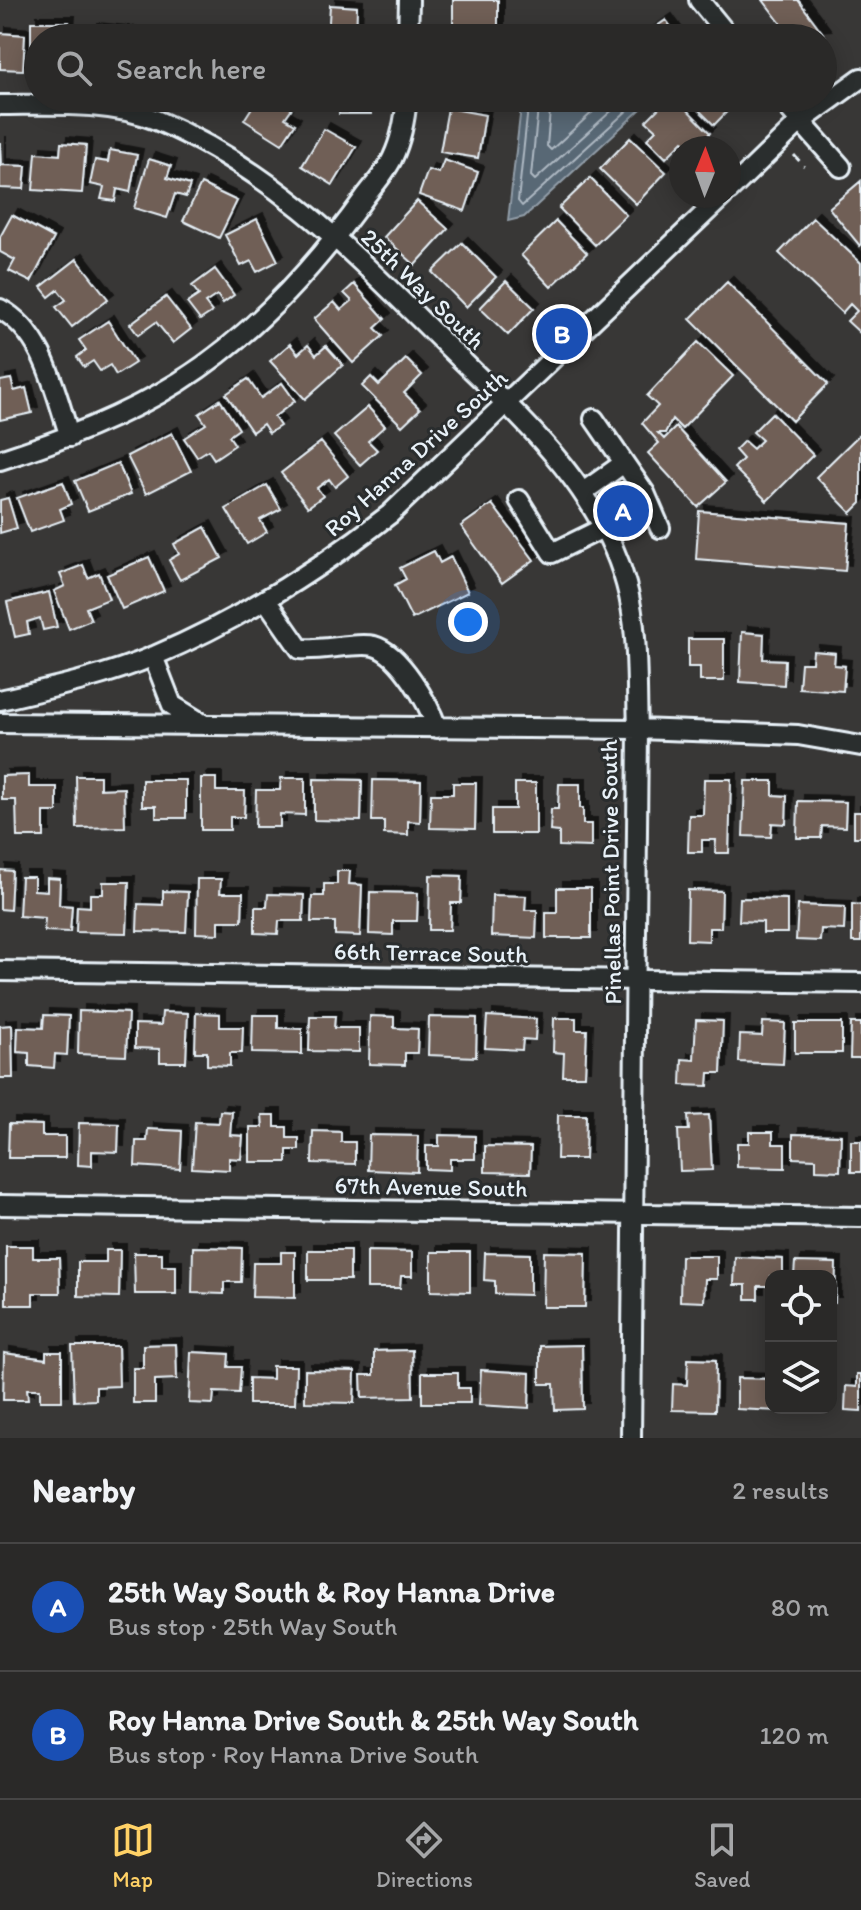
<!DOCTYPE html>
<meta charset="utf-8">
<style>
:root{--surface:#2a2928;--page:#323130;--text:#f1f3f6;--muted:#a5a6a8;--line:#464545;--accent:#ffd166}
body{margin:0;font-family:Itim,sans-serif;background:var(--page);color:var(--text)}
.controls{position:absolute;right:24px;bottom:24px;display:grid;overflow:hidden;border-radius:16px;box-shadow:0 4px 20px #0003}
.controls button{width:72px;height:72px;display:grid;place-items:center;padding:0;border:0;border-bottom:2px solid var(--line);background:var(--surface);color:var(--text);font:40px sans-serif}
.compass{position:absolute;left:669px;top:136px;width:72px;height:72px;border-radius:50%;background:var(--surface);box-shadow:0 4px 20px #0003;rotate:1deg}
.you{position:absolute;left:468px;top:622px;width:28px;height:28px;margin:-20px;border:6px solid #fff;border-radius:50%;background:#1a73e8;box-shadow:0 0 0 12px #1a73e833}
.badge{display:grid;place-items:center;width:52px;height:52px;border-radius:50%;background:var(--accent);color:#fff;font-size:26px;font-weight:700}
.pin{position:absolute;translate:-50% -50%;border:4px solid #fff;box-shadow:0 2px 8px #0006}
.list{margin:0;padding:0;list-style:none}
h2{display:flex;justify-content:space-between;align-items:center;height:104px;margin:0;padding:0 32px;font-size:34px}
h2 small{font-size:26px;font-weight:400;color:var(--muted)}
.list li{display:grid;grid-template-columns:52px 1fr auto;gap:24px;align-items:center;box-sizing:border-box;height:128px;padding:0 32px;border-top:2px solid var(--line)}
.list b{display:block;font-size:30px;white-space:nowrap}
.list p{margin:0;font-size:26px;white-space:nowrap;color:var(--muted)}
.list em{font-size:26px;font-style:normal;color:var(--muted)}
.icon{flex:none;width:44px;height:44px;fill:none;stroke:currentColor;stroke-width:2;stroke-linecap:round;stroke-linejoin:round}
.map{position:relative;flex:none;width:861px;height:1438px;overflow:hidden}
.search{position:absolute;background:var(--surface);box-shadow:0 4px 20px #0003;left:24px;right:24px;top:24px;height:88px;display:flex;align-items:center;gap:20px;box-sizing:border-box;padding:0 28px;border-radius:44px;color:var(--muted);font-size:30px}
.sheet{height:360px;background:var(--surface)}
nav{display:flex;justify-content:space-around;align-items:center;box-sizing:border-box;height:112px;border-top:2px solid var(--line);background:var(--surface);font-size:22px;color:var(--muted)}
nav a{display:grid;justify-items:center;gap:4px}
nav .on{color:var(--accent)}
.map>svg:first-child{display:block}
.water{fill:#596775;stroke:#929ea9;stroke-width:2}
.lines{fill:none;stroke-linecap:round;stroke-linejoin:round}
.shore{stroke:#afbac4;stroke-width:2}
.building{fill:#6f5f57;stroke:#e8f1f8;stroke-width:2;filter:url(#shadow)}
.minor-casing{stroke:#e8f1f8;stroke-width:24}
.path{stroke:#e8f1f8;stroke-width:3;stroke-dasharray:8 6;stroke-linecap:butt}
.minor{stroke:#2a2d2e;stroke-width:18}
.labels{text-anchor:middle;stroke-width:6;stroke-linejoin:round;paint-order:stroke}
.street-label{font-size:24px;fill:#e8f1f8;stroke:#2a2d2e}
</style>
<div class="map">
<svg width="861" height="1438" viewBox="0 0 861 1438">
<defs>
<filter id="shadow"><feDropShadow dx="6" dy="-6" stdDeviation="0" flood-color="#0009"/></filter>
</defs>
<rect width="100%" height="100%" fill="#383736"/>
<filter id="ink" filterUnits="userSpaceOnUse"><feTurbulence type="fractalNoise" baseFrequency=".0125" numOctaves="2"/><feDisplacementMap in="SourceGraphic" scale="16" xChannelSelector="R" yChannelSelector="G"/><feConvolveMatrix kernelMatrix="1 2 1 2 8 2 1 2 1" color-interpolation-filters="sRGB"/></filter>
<g filter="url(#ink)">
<path class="water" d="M522,98H637L642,108L524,217L508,221Z"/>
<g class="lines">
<path class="shore" d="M529,98L518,201L522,206L630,108V98
M539,98L531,176L535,180L619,104L620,98
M551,98L547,146L551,150L608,98"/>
</g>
<path class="building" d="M453,0H498V36H453Z
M763,0H798L825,36L792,38Z
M330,5L357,7L356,38H328Z
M666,20L679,38H640Z
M31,22H69L68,34H81V38H38V69H31Z
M92,29L140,34L139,38H92Z
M0,33L25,35L23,70L0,69Z
M258,98H276L292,108L285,118L295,124L282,144L244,120Z
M339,98H370L371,114H339Z
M669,98H676L710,133L695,148L683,141L666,158L647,139L656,130L646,121Z
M740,98L714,125L688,99L689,98Z
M448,108L485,115L478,158L440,152Z
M324,129L356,147L333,185L302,166Z
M630,138L666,172L636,204L600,169Z
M0,142L1,165L26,166L24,189L0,188Z
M61,143L86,145L82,193L33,190L36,153L60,155Z
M110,150L137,155L130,192L117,189L115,201L101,199L104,187L90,184L95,160L108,162Z
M149,159L171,166L167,178L190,185L186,197L175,194L167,218L134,208Z
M444,160L478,172L465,211L419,195L428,170L439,173Z
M590,178L626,215L595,245L559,208Z
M861,181V245L860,246L829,208Z
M201,184L237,201L219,238L183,221Z
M417,201L448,229L415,265L384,237Z
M12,215L54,238L31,282L9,271L15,260L0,252V237Z
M813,218L861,263V334L847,321L857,311L850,304L842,313L779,253Z
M257,219L278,261L257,272L251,261L241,266L225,235Z
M556,221L587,253L551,287L521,255Z
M462,243L496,277L466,307L432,272Z
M77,259L108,299L72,327L56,307L66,300L58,290L49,297L41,287Z
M215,269L234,295L223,303L217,295L205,303L212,312L200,320L187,303L199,295L192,286Z
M506,281L534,308L508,335L480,308Z
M727,282L828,384L792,421L690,319Z
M354,284L385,319L375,328L383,336L353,363L314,319L334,302L341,310L352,301L344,293Z
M166,297L191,329L173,343L156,322L138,335L130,324Z
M108,321L135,363L116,375L110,365L100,371L93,361L84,367L77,357L86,350L79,340Z
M698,342L733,376L682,429L672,419L665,433H658L664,439L676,427L726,482L698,507L648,453L659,443L642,423L658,406L647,396Z
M290,344L298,354L308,345L316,355L326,346L343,365L305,399L270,361Z
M406,359L422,375L404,393L420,409L402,426L362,386L371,377L379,385Z
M11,379L14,391L26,388L32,413L0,420V381Z
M248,379L261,398L282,383L295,401L274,417L280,426L269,433L263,424L252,432L226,394Z
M220,400L239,429L229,436L235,445L214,459L208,450L197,457L184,438L206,424L199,414Z
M368,407L385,426L368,441L377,450L360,465L334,436Z
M772,413L813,455L767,501L734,468L743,459L735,450L744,441L753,449L762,440L753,432Z
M172,433L191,471L146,494L127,456Z
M861,433V503L851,513L816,477Z
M321,442L348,476L335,487L329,479L317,488L323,496L308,507L281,473Z
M118,463L131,494L88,511L75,481Z
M63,482L71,504L60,509L64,520L30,532L17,498Z
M267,485L281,509L260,520L267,532L247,544L226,509Z
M8,498L17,528L0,533V500Z
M492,504L534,560L502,583L461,526Z
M699,511L849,523L845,571L696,559Z
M205,527L222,558L180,580L169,560L179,554L174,544Z
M434,551L440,563L451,557L468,592L412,619L395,585L406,579L400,568Z
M149,557L164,591L122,609L107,575Z
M83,565L88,578L99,573L109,599L86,608L91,620L69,629L54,591L65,586L60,574Z
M49,592L57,627L43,630L40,618L27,622L29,634L15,637L7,602Z
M742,632L764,634L763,659L785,660L784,685L740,682Z
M688,639H724V681H700V667H688Z
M813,651L835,653L834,665L845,666L843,691L799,688L801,663H812Z
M29,775V787H57V812H44V837H17L16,800H2V776Z
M76,776H100V789L124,788L125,827L77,828Z
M201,778H216V791H245L244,817H230V830H201Z
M281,778H305V815L280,814V827H255L256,790H280Z
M314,779L362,780L361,821L314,820Z
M704,779H731L729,853H715L716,840H702V852H688L689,815H703Z
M142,780H186V818H156V806H142Z
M373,780L421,781L420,822L408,821V835L384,834V821H372Z
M745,781H773V795L787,796L786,824L772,823L771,837L743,836Z
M453,783H476L475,829L430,828L431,794H453Z
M515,783H536V834H492V809H515Z
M559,784H580V808H583V824H591V847L559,846V832L550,831L551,809H558Z
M798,801L846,802L845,827L822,826L821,838H797Z
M854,812H861V837H854Z
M0,870L12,871L10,910L0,909Z
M337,871H350L349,884L362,885L360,936L335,935V922H311L312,896H324V884H337Z
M430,875L462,876L461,903H451L450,930H429Z
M21,877H34V890L47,891V878L60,879L59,905L72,906L70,932L44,931L45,918L19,916Z
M197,879H221L220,893H243L242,921H219V934L196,933Z
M103,882H129L127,933L76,932L77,906L90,907V894H103Z
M557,888H591V938H546V913H557Z
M688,890L722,891L721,928H709V941L687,940Z
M163,891L188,892L186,932L137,931L138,904L163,905Z
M370,892L418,893L417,921H393V935L369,934Z
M268,894L304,895L303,921H279L278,934L255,933V907H267Z
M492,895L526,896L525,910H537L536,938L491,936Z
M740,898L787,899V933H763V922L739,921Z
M852,904L861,905V942H852Z
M798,905L845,907L844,930L821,929L820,941L796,940Z
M79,1011L128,1013L126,1056L78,1054Z
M162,1012L188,1013L186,1062H160V1049L135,1048V1024L161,1025Z
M196,1013L220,1014V1027H243L242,1053H230V1066L207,1065V1052H195Z
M44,1015L69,1016L67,1055L55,1054L54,1068L29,1066V1053L17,1052L18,1027L43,1028Z
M253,1015H278V1028L302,1029V1054L252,1053Z
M310,1016H335L334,1028H359V1052L309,1051Z
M370,1016L394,1017V1028L418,1029L417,1053H405V1065L369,1064Z
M487,1016L536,1019L535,1040L523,1039L522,1050L485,1048Z
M429,1017L477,1018L476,1057L428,1055Z
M554,1018H576V1030H587L585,1076H563L564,1053L553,1052Z
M696,1020L723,1021L721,1073H709L708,1086L681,1085L682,1059L694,1060Z
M763,1022L785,1023L783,1064L739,1062L740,1035L762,1036Z
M795,1023H842V1053H795Z
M851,1023H861V1058H850Z
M12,1025L13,1078H0V1026Z
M220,1111L232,1112L230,1135L243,1136L241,1159L229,1158V1170L192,1168L195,1122L219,1123Z
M262,1115H275V1127H287V1138H299V1150H287V1162H250V1127H263Z
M558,1115H586L585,1159H557Z
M709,1115L712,1170L680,1171L678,1130H689L688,1116Z
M79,1123L119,1124L118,1152L92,1151V1166L78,1165Z
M9,1124L42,1125V1136H65V1158H8Z
M148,1129L182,1131L180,1169L135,1166L136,1141H147Z
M313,1131L341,1132V1142H355V1164L312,1163Z
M749,1132H773V1144H785V1168L737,1167V1143H749Z
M793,1134L841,1135L840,1171L816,1170V1159L793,1158Z
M369,1135L418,1136L417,1172L368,1170Z
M439,1135L475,1136V1159H450V1170L426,1169V1146H439Z
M851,1141H861V1172H851Z
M485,1146L531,1147L530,1173L485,1172Z
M6,1246H33V1258H59L60,1293H33V1305H6Z
M193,1247L242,1248L241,1282H224V1294L192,1293Z
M106,1250H120L119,1297L78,1296V1262H106Z
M308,1250H350V1280H308Z
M367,1251L412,1252V1276H401L400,1288H367Z
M281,1252H295V1298L252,1297L253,1263H281Z
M431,1252H470V1292L431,1291Z
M544,1252L586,1253L585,1307H543Z
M134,1253H162V1266H176V1294H135Z
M485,1253L530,1254V1295L495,1294V1281L484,1280Z
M681,1256H717V1279H705L704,1302L680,1301Z
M735,1257L783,1259V1276H771V1286H758V1299H746V1285H734Z
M795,1262L836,1263L835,1303H831V1276H794Z
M176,1344L177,1379L155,1380V1403H133V1368H143V1345Z
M582,1345L583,1409L555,1410L554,1384H540V1346Z
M72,1346H118L119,1386L96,1387V1400L74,1401Z
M412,1350L413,1397L362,1398L361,1375H374V1351Z
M46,1352H62V1401H40V1389H27L28,1400H3L4,1353L46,1359Z
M191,1352L229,1354L228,1367H241L239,1393L214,1392L213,1404L189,1403Z
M688,1359L716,1360L715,1411L672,1410L673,1384L687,1385Z
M272,1366H296L295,1404H249V1378L272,1379Z
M305,1370L355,1371L354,1403L305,1402Z
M481,1370L530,1373L529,1408L479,1405Z
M422,1373H458V1388H470V1403H422Z
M857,1374H861V1411L845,1410L846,1386L857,1387Z
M737,1378L771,1379V1408L780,1411L737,1409Z"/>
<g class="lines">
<g class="minor-casing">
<path id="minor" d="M699,0L730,38
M408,38L409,0
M780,98L841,167
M0,105C50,105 109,101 156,120C274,170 353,253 442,341C514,412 598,482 626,584C639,630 636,681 638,729L631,1438
M729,191L800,122L861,78
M0,309C45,333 55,393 70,437
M594,419L645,493L660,528
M0,460C62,440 123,417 179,382C252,336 315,267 365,197C374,185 387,171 393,157C402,138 405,119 407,98
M583,492L624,463
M519,500L552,553L603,528
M266,600L300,649C321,651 358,642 374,646C400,653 429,704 437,728
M153,656L172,705L203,724
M0,700C52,688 104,677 154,656C239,620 317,571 390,514L723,196
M0,723L638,729L798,735L861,746
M0,971L861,983
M0,1205L861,1217"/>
</g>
<path class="path" d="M794,155L804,166"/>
<use href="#minor" class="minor"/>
</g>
</g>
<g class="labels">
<g class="street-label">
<text transform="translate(423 289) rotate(44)" y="8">25th Way South</text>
<text transform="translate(416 453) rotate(-42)" y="8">Roy Hanna Drive South</text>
<text transform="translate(611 872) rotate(-91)" y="8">Pinellas Point Drive South</text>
<text transform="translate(431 953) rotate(1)" y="8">66th Terrace South</text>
<text transform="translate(431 1187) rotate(1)" y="8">67th Avenue South</text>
</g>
</g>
</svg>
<div class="controls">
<button><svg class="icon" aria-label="locate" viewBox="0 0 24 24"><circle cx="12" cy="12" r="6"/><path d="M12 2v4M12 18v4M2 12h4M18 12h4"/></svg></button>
<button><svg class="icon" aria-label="layers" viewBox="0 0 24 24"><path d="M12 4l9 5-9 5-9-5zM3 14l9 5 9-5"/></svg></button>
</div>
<svg class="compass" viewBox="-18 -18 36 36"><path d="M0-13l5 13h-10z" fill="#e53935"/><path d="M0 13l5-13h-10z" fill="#a5a6a8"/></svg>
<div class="you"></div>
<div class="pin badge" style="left:623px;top:511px;background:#1a4fb4">A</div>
<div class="pin badge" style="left:562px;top:334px;background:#1a4fb4">B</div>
<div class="search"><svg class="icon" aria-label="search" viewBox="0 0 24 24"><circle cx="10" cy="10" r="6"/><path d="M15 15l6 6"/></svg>Search here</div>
</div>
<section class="sheet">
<h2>Nearby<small>2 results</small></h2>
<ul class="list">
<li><span class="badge" style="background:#1a4fb4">A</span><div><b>25th Way South &amp; Roy Hanna Drive</b><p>Bus stop · 25th Way South</p></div><em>80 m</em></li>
<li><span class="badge" style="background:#1a4fb4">B</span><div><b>Roy Hanna Drive South &amp; 25th Way South</b><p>Bus stop · Roy Hanna Drive South</p></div><em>120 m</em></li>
</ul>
</section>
<nav>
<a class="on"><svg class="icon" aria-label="map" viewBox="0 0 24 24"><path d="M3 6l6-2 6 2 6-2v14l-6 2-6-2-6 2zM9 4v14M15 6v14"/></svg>Map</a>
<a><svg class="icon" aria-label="directions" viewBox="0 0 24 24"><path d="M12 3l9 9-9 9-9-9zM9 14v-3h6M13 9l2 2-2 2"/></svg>Directions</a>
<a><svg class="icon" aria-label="saved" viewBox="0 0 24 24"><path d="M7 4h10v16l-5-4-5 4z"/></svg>Saved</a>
</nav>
